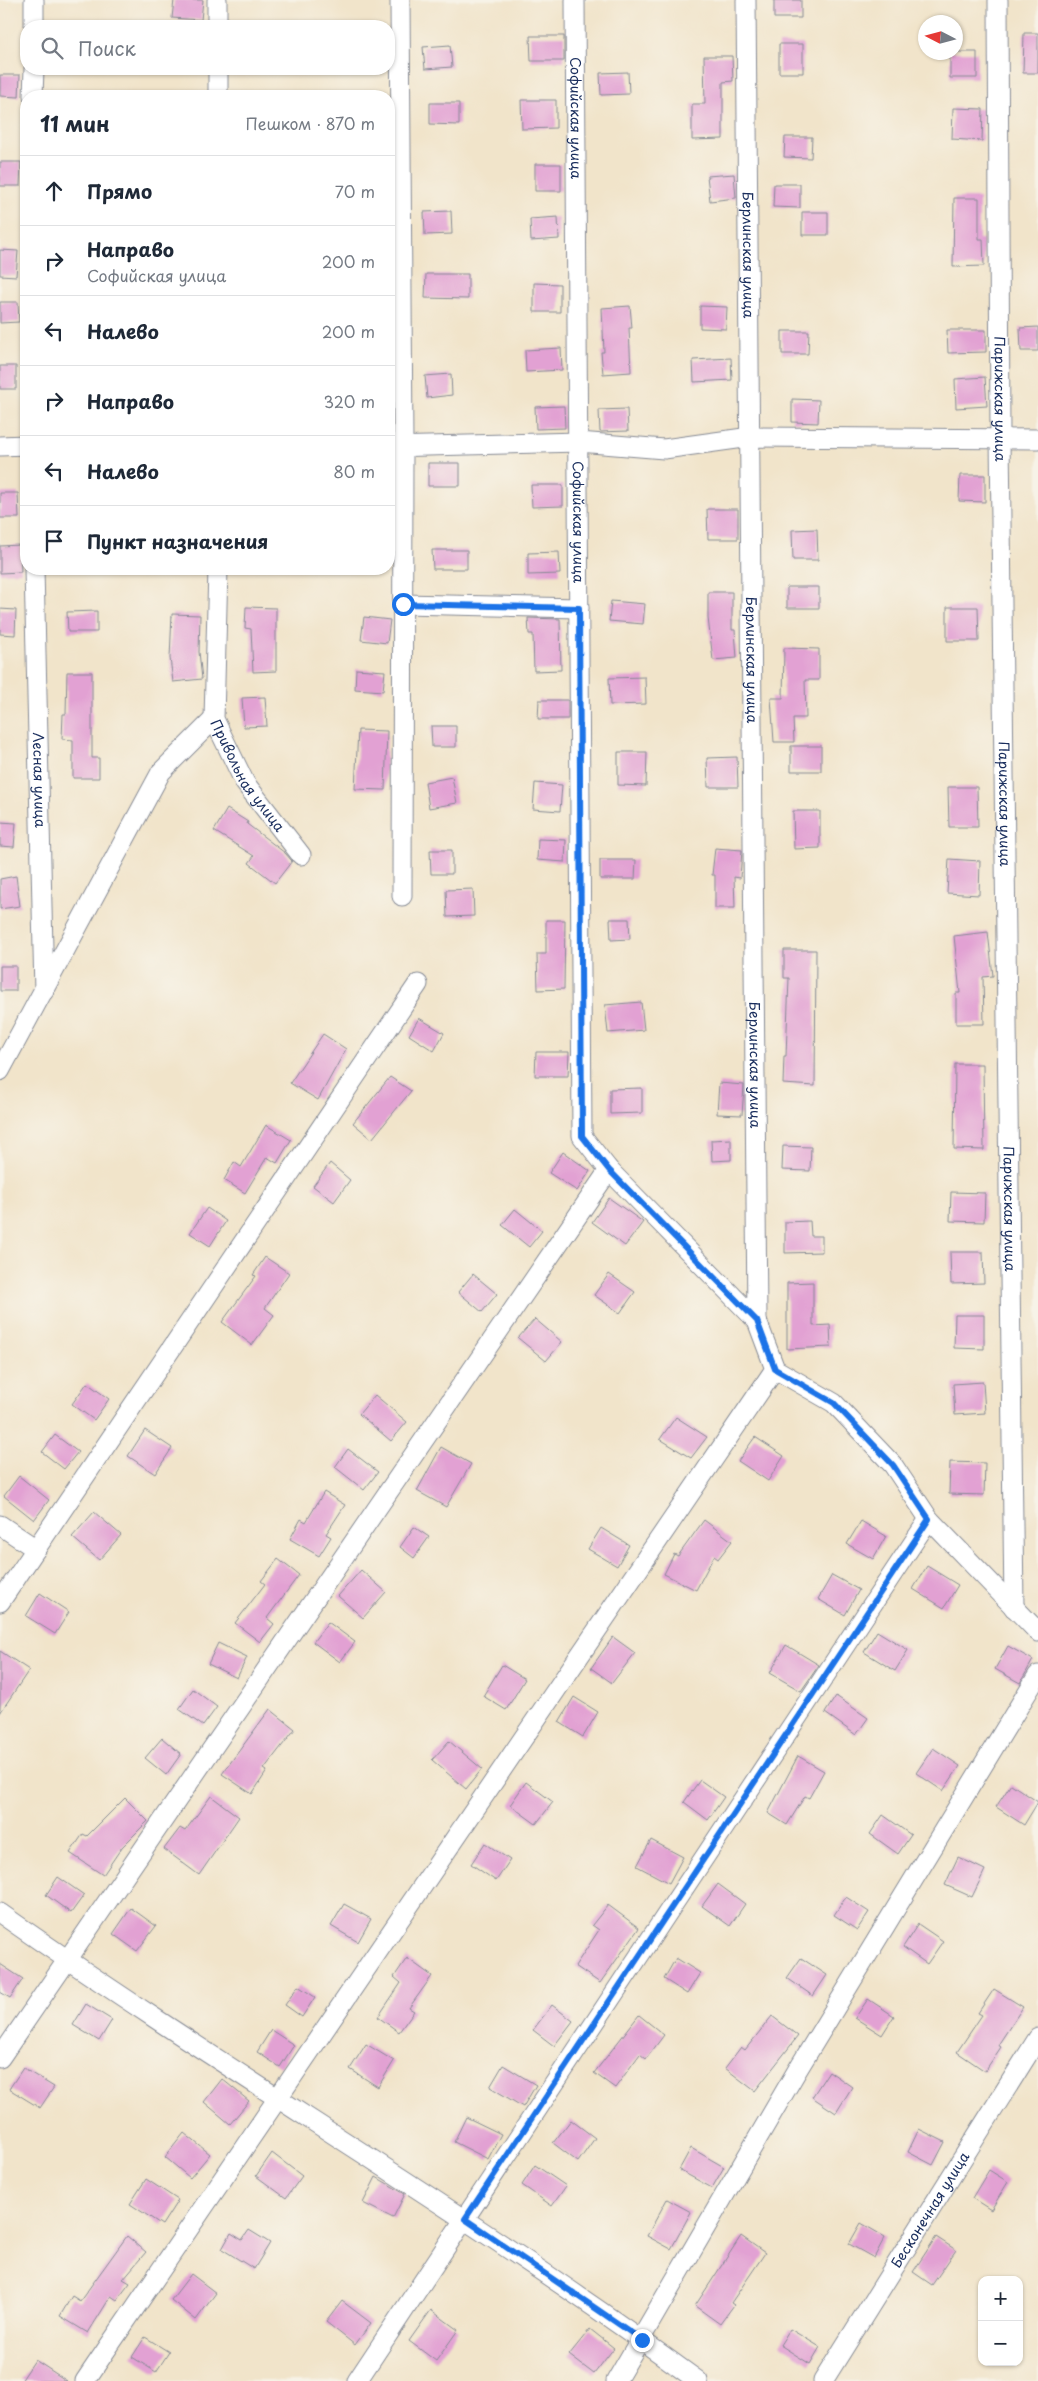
<!DOCTYPE html>
<html lang="ru">
<meta charset="utf-8">
<style>
:root{--surface:#fff;--page:#f2f2f3;--text:#1f2937;--muted:#747a83;--line:#e0e1e3}
body{margin:0;font-family:"Playpen Sans",sans-serif;background:var(--page);color:var(--text)}
.controls{position:absolute;right:15px;bottom:15px;display:grid;overflow:hidden;border-radius:10px;box-shadow:0 1px 4px #0004}
.controls button{width:45px;height:45px;display:grid;place-items:center;padding:0;border:0;border-bottom:1px solid var(--line);background:var(--surface);color:var(--text);font:25px sans-serif}
.compass{position:absolute;left:918px;top:15px;width:45px;height:45px;border-radius:50%;background:var(--surface);box-shadow:0 1px 4px #0004;rotate:276deg}
.stop{position:absolute;width:15px;height:15px;margin:-11px;border:4px solid #1a73e8;border-radius:50%;background:#fff}
.stop.end{background:#1a73e8;border-color:#fff;box-shadow:0 1px 5px #0008}
.list{margin:0;padding:0;list-style:none}
h2{display:flex;justify-content:space-between;align-items:center;height:65px;margin:0;padding:0 20px;font-size:21px}
h2 small{font-size:16px;font-weight:400;color:var(--muted)}
.list li{display:grid;grid-template-columns:32px 1fr auto;gap:15px;align-items:center;box-sizing:border-box;height:70px;padding:0 20px;border-top:1px solid var(--line)}
.list b{display:block;font-size:19px;white-space:nowrap}
.list p{margin:0;font-size:16px;white-space:nowrap;color:var(--muted)}
.list em{font-size:16px;font-style:normal;color:var(--muted)}
.icon{flex:none;width:28px;height:28px;fill:none;stroke:currentColor;stroke-width:2;stroke-linecap:round;stroke-linejoin:round}
.map{position:relative;flex:none;width:1038px;height:2381px;overflow:hidden}
.search{position:absolute;background:var(--surface);box-shadow:0 1px 4px #0004;left:20px;top:20px;width:375px;height:55px;display:flex;align-items:center;gap:12px;box-sizing:border-box;padding:0 18px;border-radius:20px;color:var(--muted);font-size:19px}
.panel{position:absolute;background:var(--surface);box-shadow:0 1px 4px #0004;left:20px;top:90px;width:375px;height:485px;border-radius:20px}
.map>svg:first-child{display:block}
.building{fill:#e2a1d3}
.lines{fill:none;stroke-linecap:round;stroke-linejoin:round}
.minor-casing{stroke:#868a94;stroke-width:21}
.minor{stroke:#fff;stroke-width:19}
.route{stroke:#1a73e8;stroke-width:6}
.labels{text-anchor:middle;stroke-width:4;stroke-linejoin:round;paint-order:stroke}
.street-label{font-size:14px;fill:#1b2f5e;stroke:#f7f3e8}
</style>
<div class="map">
<svg width="1038" height="2381" viewBox="0 0 1038 2381">
<rect width="100%" height="100%" fill="#f7f3e8"/>
<filter id="ink" filterUnits="userSpaceOnUse"><feTurbulence type="fractalNoise" baseFrequency=".02" numOctaves="2"/><feDisplacementMap in="SourceGraphic" scale="10" xChannelSelector="R" yChannelSelector="G"/><feConvolveMatrix kernelMatrix="1 2 1 2 8 2 1 2 1" color-interpolation-filters="sRGB"/></filter>
<filter id="wash" filterUnits="userSpaceOnUse"><feTurbulence type="fractalNoise" baseFrequency=".0096" numOctaves="4" result="noise"/><feDisplacementMap in="SourceGraphic" scale="20" xChannelSelector="R" yChannelSelector="G"/><feGaussianBlur stdDeviation="1.12" result="paint"/><feColorMatrix in="noise" values="0 0 0 0 0 0 0 0 0 0 0 0 0 0 0 0 0 1.4 0 .05"/><feComposite in="paint" operator="in"/></filter>
<g filter="url(#wash)">
<rect width="100%" height="100%" fill="#f1e4ca"/>
<g id="blocks">
<path class="building" d="M174,0H203L201,20L172,18Z
M774,0H801V18H774Z
M1024,33H1038V73H1023Z
M530,36H564V61H531Z
M779,44H803V73H779Z
M450,45L452,67L425,69L423,47Z
M950,52H977V78H950Z
M704,56H732L733,81L723,82V139L692,140V104H705Z
M628,72L629,94L601,95L600,73Z
M0,75H20L19,97L0,96Z
M521,100H556V128L522,129Z
M430,103H459V125L430,124Z
M953,108L983,109L982,141L952,139Z
M785,137H812L811,158L784,157Z
M0,162H21L20,186H0Z
M535,164H561V191H535Z
M734,174L736,198L710,201L707,176Z
M774,184H800V208L773,207Z
M954,198H979V239H983L984,266L953,267Z
M451,211L452,234L425,235L424,212Z
M802,212H828V235H802Z
M558,217L559,239L531,241L530,219Z
M0,250L18,251L16,276L0,275Z
M426,274H468V299L425,298Z
M534,283L560,284V312H534Z
M0,302H18L19,322L0,323Z
M630,306L632,328H629L631,372L603,374L601,352H604L602,308Z
M700,306L727,307L726,329L700,328Z
M1038,327V351H1021L1020,328Z
M947,330H986V352L948,353Z
M782,331H809L808,354H782Z
M561,348L562,370L526,372L525,350Z
M731,358L732,380L694,382L693,360Z
M0,366H16V389H0Z
M451,374L452,395L427,398L425,376Z
M985,377L987,406L956,408L955,379Z
M792,399L819,400L818,423L792,422Z
M564,406L565,428L536,429L535,407Z
M627,409L628,431L600,432L599,410Z
M428,463H460V486H428Z
M960,475H985V502L959,501Z
M531,485H563V506L532,507Z
M0,493H18L19,518H0Z
M707,509H738V539H708Z
M817,529L818,560H793L792,530Z
M20,545L21,572L0,573V546Z
M432,550H467V569H433Z
M559,552L560,574L528,575V553Z
M787,587H819V608H787Z
M708,592H732V630H735L737,658L713,660L708,618Z
M611,601L645,604L643,624L609,621Z
M246,607L276,608V671L253,672L251,629L245,628Z
M947,607H978L979,641H947Z
M0,609L16,610L15,635L0,634Z
M97,611V632H68L67,612Z
M172,614L200,615L199,652L202,679L173,682L170,658Z
M364,617L390,620L387,643L361,640Z
M528,618L560,619L561,670L534,671L533,634H529Z
M784,648L819,649V680H805L806,718H793L794,742H774L771,698H783Z
M356,669L385,671L383,691L355,689Z
M67,672H92V758H99V778H73V740L62,739L63,714H66Z
M645,677L646,704L610,705L609,678Z
M265,697L267,726L244,727L242,698Z
M539,700H568V719H538Z
M431,726H456V747H432Z
M358,730L387,731L385,790L355,789Z
M791,746H821V771H791Z
M618,752H647L646,786L618,785Z
M737,757L738,787H708L707,758Z
M452,777L457,803L429,808L425,782Z
M535,783L562,785L560,811L533,809Z
M948,787H977L978,827H949Z
M227,809L248,822L247,824L285,853L292,861L275,883L249,863L254,856L214,831Z
M793,811H820V848L794,849Z
M0,822L16,823L14,847L0,846Z
M538,839L566,840L565,862L537,860Z
M715,848L742,850L740,878L734,877L735,908H715V875H712Z
M430,850H452V874H431Z
M949,859L980,861L979,895L947,893Z
M600,860H636L635,879H600Z
M16,876L20,906L0,909V879Z
M473,889L474,916L447,917L446,890Z
M610,919H629L630,939L611,940Z
M546,920H565L564,989L538,990L537,954H546Z
M988,932L993,976L983,977L984,1024H956V993H960L954,936Z
M784,950H816L815,1086L783,1084L784,1056H786L789,978H784Z
M0,966H16V991H0Z
M641,1002L644,1030L608,1033L605,1005Z
M419,1018L444,1033L434,1051L409,1035Z
M323,1034L346,1049L318,1100L290,1083Z
M536,1052H569L568,1076H535Z
M955,1064H983L984,1150L954,1149Z
M390,1077L411,1091L372,1139L353,1123Z
M719,1083L744,1085L742,1115L717,1114Z
M642,1088V1113L610,1114V1089Z
M266,1125L291,1140L277,1163L267,1157L245,1193L224,1180L234,1162L241,1167Z
M731,1139V1160L712,1161L711,1140Z
M783,1146L811,1147L810,1171L782,1170Z
M563,1152L590,1171L577,1191L549,1173Z
M330,1163L350,1180L334,1202L313,1186Z
M951,1192L985,1193L984,1222L950,1221Z
M609,1198L643,1222L625,1246L592,1222Z
M207,1208L226,1221L210,1246L190,1233Z
M515,1209L542,1231L529,1247L502,1225Z
M810,1221L811,1236H822V1252L785,1253V1222Z
M950,1252H983L984,1283L951,1284Z
M265,1257L289,1273L265,1308L274,1315L252,1345L222,1322L256,1276L253,1275Z
M473,1274L497,1294L482,1312L458,1292Z
M609,1274L635,1292L620,1313L594,1295Z
M813,1282V1326L830,1325L831,1347L787,1349V1283Z
M955,1315H984V1349L954,1348Z
M535,1319L562,1342L546,1361L518,1338Z
M983,1382L985,1413L955,1415L953,1384Z
M87,1383L109,1399L94,1420L72,1404Z
M375,1395L407,1422L391,1441L359,1414Z
M676,1417L707,1437L691,1458L660,1439Z
M145,1430L172,1448L155,1474L128,1456Z
M55,1435L78,1452L64,1469L42,1452Z
M755,1437L784,1456L768,1481L738,1461Z
M441,1447L471,1464L446,1507L417,1491Z
M348,1449L378,1472L364,1490L335,1467Z
M950,1462L985,1463L984,1495L949,1494Z
M19,1476L49,1500L34,1520L4,1496Z
M324,1492L345,1505L326,1534L331,1537L319,1556L290,1539L301,1519L306,1522Z
M94,1512L121,1535L99,1560L72,1537Z
M704,1520L732,1541L718,1559L714,1556L696,1590L664,1574L674,1554L678,1556Z
M861,1521L886,1536L873,1559L847,1544Z
M414,1527L429,1537L414,1558L400,1547Z
M601,1528L629,1545L617,1566L588,1549Z
M278,1559L299,1575L267,1618L274,1624L260,1642L235,1623L265,1584L261,1581Z
M927,1566L958,1585L944,1608L913,1589Z
M361,1570L386,1592L363,1618L338,1596Z
M832,1575L859,1590L845,1615L818,1599Z
M40,1593L69,1612L55,1634L26,1616Z
M328,1622L355,1642L340,1662L313,1642Z
M877,1631L908,1650L895,1671L864,1652Z
M613,1637L635,1653L612,1683L591,1668Z
M218,1643L247,1657L237,1678L208,1664Z
M786,1645L819,1665L801,1691L770,1673Z
M1008,1646L1033,1660L1020,1683L995,1669Z
M0,1651L29,1670L0,1713Z
M502,1665L525,1679L506,1710L483,1696Z
M193,1689L217,1707L203,1726L179,1709Z
M836,1696L868,1718L856,1735L825,1713Z
M574,1697L598,1712L583,1737L559,1722Z
M270,1709L295,1729L264,1769L267,1771L252,1794L222,1774Z
M162,1738L181,1754L166,1775L145,1758Z
M449,1741L482,1769L466,1789L432,1760Z
M933,1748L960,1766L943,1791L916,1773Z
M798,1756L824,1771L809,1798L805,1796L787,1825L768,1813Z
M700,1780L724,1797L708,1820L684,1802Z
M526,1782L553,1802L536,1824L510,1805Z
M1011,1784L1038,1802L1024,1825L996,1807Z
M211,1796L239,1817L199,1875L164,1849L180,1828L185,1831Z
M125,1798L148,1821L122,1847L103,1875L70,1853L83,1834L87,1836Z
M883,1815L911,1835L898,1854L870,1834Z
M651,1840L683,1857L669,1883L637,1866Z
M485,1843L510,1860L496,1881L471,1864Z
M958,1857L985,1870L972,1897L945,1885Z
M58,1877L84,1895L71,1913L46,1895Z
M718,1884L745,1904L730,1926L702,1906Z
M846,1897L869,1912L857,1930L834,1915Z
M344,1904L371,1919L358,1942L331,1926Z
M608,1905L639,1928L600,1983L575,1966L599,1930L592,1925Z
M131,1908L156,1926L137,1951L113,1934Z
M918,1924L943,1941L927,1964L903,1947Z
M407,1958L432,1976L409,2008L414,2011L399,2032L378,2017L401,1983L394,1977Z
M676,1958L700,1973L687,1994L664,1979Z
M801,1958L827,1975L813,1996L787,1978Z
M0,1964L23,1979L10,1998L0,1992Z
M298,1986L315,1997L302,2017L285,2005Z
M994,1989L1023,2007L998,2045L1001,2047L985,2071L957,2052L982,2015L978,2013Z
M868,1999L894,2016L882,2035L855,2018Z
M86,2004L112,2020L99,2041L73,2025Z
M552,2005L573,2021L554,2046L533,2030Z
M639,2015L664,2035L646,2059L640,2054L615,2088L594,2073Z
M772,2016L798,2036L755,2091L725,2068L741,2047L745,2050Z
M271,2030L294,2045L280,2067L257,2052Z
M366,2044L394,2061L378,2087L350,2069Z
M503,2065L536,2085L523,2107L490,2087Z
M23,2068L54,2087L40,2108L9,2089Z
M829,2071L852,2087L836,2113L812,2097Z
M222,2079L249,2101L230,2124L204,2102Z
M466,2117L501,2134L488,2159L454,2142Z
M571,2120L595,2138L578,2162L553,2143Z
M919,2129L945,2142L933,2165L908,2152Z
M184,2133L210,2154L190,2178L165,2157Z
M691,2148L724,2167L712,2188L679,2170Z
M272,2153L302,2176L286,2198L256,2176Z
M535,2165L566,2186L552,2206L522,2185Z
M989,2170L1008,2182L991,2210L972,2198Z
M376,2177L405,2194L393,2218L363,2203Z
M146,2179L178,2200L162,2225L130,2204Z
M667,2199L691,2212L671,2249L647,2236Z
M861,2223L885,2237L874,2258L849,2244Z
M249,2230L270,2243L254,2269L222,2249L231,2233L242,2240Z
M127,2236L146,2252L123,2279L130,2283L117,2300L111,2296L88,2333L60,2316L72,2296L80,2301Z
M741,2236L765,2253L731,2303L734,2305L720,2324L695,2306Z
M936,2237L956,2250L932,2285L913,2272Z
M191,2274L216,2293L196,2320L171,2300Z
M342,2301L371,2323L355,2345L326,2322Z
M431,2310L458,2330L436,2361L409,2341Z
M590,2329L614,2348L594,2374L569,2355Z
M790,2329L820,2347L810,2364L780,2345Z
M145,2337L169,2352L156,2372L132,2357Z
M35,2360L67,2381H21Z"/>
</g>
</g>
<g filter="url(#ink)">
<use href="#blocks" fill-opacity="0" stroke="#868a94" stroke-width="1"/>
<g class="lines">
<g class="minor-casing">
<g id="minor">
<path d="M217,0V26"/>
<path d="M400,0L403,447L402,896"/>
<path id="s1" d="M575,0L582,1136L609,1170L757,1321L775,1369L834,1403L893,1465L929,1519L1038,1632"/>
<path id="s2" d="M746,0L757,1321"/>
<path id="s3" d="M998,0L1000,438L1014,1608"/>
<path d="M34,26V0"/>
<path d="M218,69V96"/>
<path d="M33,96L34,69"/>
<path d="M0,446L26,445"/>
<path d="M389,447L579,442L664,449L751,437L1038,439"/>
<path id="s4" d="M34,569L44,991"/>
<path id="s5" d="M218,569L214,719L245,783L301,855"/>
<path d="M403,604L579,608"/>
<path d="M0,1071L161,772L214,719"/>
<path d="M0,1525L36,1549"/>
<path d="M0,1602L418,984"/>
<path d="M0,1913C229,2074 472,2215 698,2381"/>
<path d="M0,2058L609,1170"/>
<path d="M85,2381L775,1369"/>
<path d="M357,2381L929,1519"/>
<path d="M616,2381L798,2069L1038,1675"/>
<path id="s6" d="M823,2381L1038,2038"/>
</g>
</g>
<use href="#minor" class="minor"/>
</g>
</g>
<g class="lines" filter="url(#ink)">
<path class="route" d="M403,604L579,608L582,1136L609,1170L757,1321L775,1369L834,1403L893,1465L929,1519L465,2219L642,2340"/>
</g>
<g class="labels">
<g class="street-label">
<text dy="5" stroke="none"><textPath href="#s1" startOffset="118">Софийская улица</textPath></text>
<text dy="5" stroke="none"><textPath href="#s2" startOffset="255">Берлинская улица</textPath></text>
<text dy="5" stroke="none"><textPath href="#s3" startOffset="399">Парижская улица</textPath></text>
<text dy="5" stroke="none"><textPath href="#s1" startOffset="522">Софийская улица</textPath></text>
<text dy="5" stroke="none"><textPath href="#s2" startOffset="660">Берлинская улица</textPath></text>
<text dy="5" stroke="none"><textPath href="#s5" startOffset="216">Привольная улица</textPath></text>
<text dy="5" stroke="none"><textPath href="#s4" startOffset="211">Лесная улица</textPath></text>
<text dy="5" stroke="none"><textPath href="#s3" startOffset="804">Парижская улица</textPath></text>
<text dy="5" stroke="none"><textPath href="#s2" startOffset="1065">Берлинская улица</textPath></text>
<text dy="5" stroke="none"><textPath href="#s3" startOffset="1209">Парижская улица</textPath></text>
<text dy="5" stroke="none"><textPath href="#s6" startOffset="202">Бесконечная улица</textPath></text>
</g>
</g>
</svg>
<div class="controls">
<button>+</button>
<button>−</button>
</div>
<svg class="compass" viewBox="-18 -18 36 36"><path d="M0-13l5 13h-10z" fill="#e53935"/><path d="M0 13l5-13h-10z" fill="#747a83"/></svg>
<div class="stop" style="left:403px;top:604px"></div>
<div class="stop end" style="left:642px;top:2340px"></div>
<div class="search"><svg class="icon" aria-label="search" viewBox="0 0 24 24"><circle cx="10" cy="10" r="6"/><path d="M15 15l6 6"/></svg>Поиск</div>
<section class="panel">
<h2>11 мин<small>Пешком · 870 m</small></h2>
<ul class="list">
<li><svg class="icon" aria-label="ahead" viewBox="0 0 24 24"><path d="M12 20V5M6 11l6-6 6 6"/></svg><div><b>Прямо</b></div><em>70 m</em></li>
<li><svg class="icon" aria-label="right" viewBox="0 0 24 24"><path d="M7 20v-9h11M14 6l5 5-5 5"/></svg><div><b>Направо</b><p>Софийская улица</p></div><em>200 m</em></li>
<li><svg class="icon" aria-label="left" viewBox="0 0 24 24"><path d="M17 20v-9H6M10 6l-5 5 5 5"/></svg><div><b>Налево</b></div><em>200 m</em></li>
<li><svg class="icon" aria-label="right" viewBox="0 0 24 24"><path d="M7 20v-9h11M14 6l5 5-5 5"/></svg><div><b>Направо</b></div><em>320 m</em></li>
<li><svg class="icon" aria-label="left" viewBox="0 0 24 24"><path d="M17 20v-9H6M10 6l-5 5 5 5"/></svg><div><b>Налево</b></div><em>80 m</em></li>
<li><svg class="icon" aria-label="arrive" viewBox="0 0 24 24"><path d="M6 21V4h12l-3 4 3 4H6"/></svg><div><b>Пункт назначения</b></div></li>
</ul>
</section>
</div>
